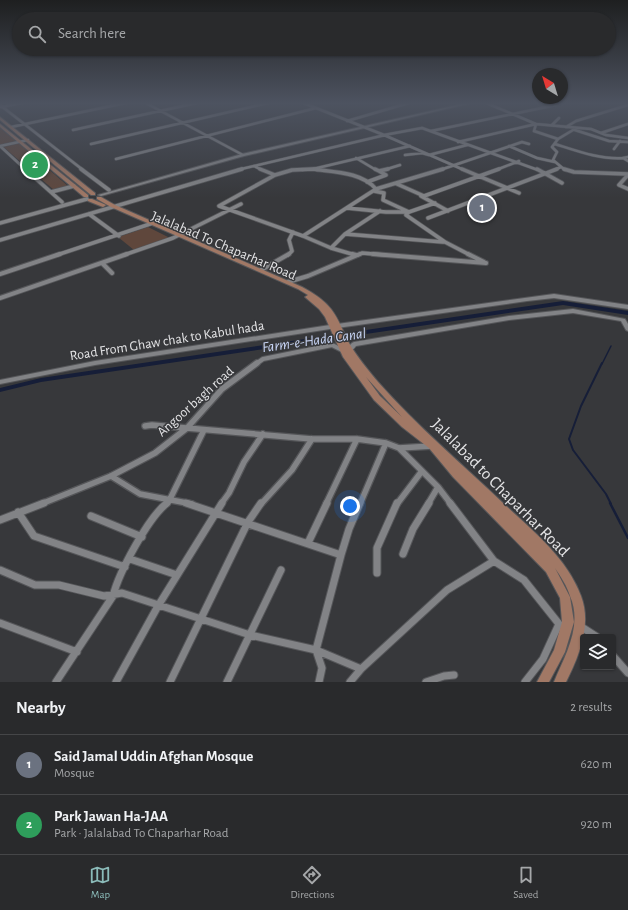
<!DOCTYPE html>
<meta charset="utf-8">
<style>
:root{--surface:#292a2c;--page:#313234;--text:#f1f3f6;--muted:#a5a7a9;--line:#454648;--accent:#8bbbb9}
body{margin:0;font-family:"Alegreya Sans",sans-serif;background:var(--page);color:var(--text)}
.controls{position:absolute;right:12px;bottom:12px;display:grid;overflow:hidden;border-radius:4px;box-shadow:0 1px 3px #0004}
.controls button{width:36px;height:36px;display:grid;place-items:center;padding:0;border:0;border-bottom:1px solid var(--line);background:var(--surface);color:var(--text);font:20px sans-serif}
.compass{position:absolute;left:532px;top:68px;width:36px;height:36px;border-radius:50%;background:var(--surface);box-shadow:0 1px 3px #0004;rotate:322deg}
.you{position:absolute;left:350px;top:506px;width:14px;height:14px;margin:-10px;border:3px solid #fff;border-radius:50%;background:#1a73e8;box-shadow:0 0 0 6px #1a73e833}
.badge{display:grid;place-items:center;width:26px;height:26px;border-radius:50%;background:var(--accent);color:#fff;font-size:13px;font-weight:700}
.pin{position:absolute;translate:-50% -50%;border:2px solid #fff;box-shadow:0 1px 4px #0006}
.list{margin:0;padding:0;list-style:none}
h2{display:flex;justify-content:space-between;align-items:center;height:52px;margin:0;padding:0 16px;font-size:17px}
h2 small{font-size:13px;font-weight:400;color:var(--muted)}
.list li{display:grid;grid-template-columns:26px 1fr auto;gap:12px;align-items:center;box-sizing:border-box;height:60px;padding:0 16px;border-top:1px solid var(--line)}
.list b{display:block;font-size:15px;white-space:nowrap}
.list p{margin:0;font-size:13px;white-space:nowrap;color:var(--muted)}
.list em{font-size:13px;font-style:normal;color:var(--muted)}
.icon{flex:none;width:22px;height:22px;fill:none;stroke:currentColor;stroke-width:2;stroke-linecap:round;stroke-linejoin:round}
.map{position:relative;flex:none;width:628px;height:682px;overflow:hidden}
.search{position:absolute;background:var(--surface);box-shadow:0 1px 3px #0004;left:12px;right:12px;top:12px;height:44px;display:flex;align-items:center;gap:10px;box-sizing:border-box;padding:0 14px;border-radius:22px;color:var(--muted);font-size:15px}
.sheet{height:172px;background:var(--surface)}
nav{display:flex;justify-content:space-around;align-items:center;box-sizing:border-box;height:56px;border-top:1px solid var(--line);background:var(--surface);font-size:11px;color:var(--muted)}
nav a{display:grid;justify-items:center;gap:2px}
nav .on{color:var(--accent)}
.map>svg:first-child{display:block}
.green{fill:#5f473c}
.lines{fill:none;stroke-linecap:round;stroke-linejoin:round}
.stream-far2{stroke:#161e38;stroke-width:1.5}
.stream-far1{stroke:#161e38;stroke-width:2}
.stream{stroke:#161e38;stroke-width:2.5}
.canal{fill:#161e38;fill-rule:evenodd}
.minor-far4-casing{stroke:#555659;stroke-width:3.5}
.minor-far3-casing{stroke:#555659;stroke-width:5}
.minor-far2-casing{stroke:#555659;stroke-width:6}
.minor-far1-casing{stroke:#555659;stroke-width:8}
.minor-casing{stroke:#555659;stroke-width:9}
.tertiary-casing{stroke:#555659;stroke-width:2}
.primary-casing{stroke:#555659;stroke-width:2}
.minor-far4{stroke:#828386;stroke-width:2.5}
.minor-far3{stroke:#828386;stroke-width:3.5}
.minor-far2{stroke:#828386;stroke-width:4}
.minor-far1{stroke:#828386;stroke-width:5.5}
.minor{stroke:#828386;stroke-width:7}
.tertiary{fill:#828386;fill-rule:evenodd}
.primary{fill:#a17865;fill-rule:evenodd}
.labels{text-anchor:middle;stroke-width:3;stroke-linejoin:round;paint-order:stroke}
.street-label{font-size:14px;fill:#e4e4e6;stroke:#37383b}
.water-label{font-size:15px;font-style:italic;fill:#cad7f8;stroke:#37383b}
.near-street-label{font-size:17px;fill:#e4e4e6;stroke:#37383b}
</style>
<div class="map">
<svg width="628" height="682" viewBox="0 0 628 682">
<rect width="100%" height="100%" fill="#37383b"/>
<path class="green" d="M0,127L69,187L54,190L0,144Z
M148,227L170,238L134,250L118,237Z"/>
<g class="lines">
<path class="stream-far2" d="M602,364L611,346"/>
<path class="stream-far1" d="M602,363L581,406L569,439L573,450L606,494L611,504"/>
<path class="stream" d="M610,503L628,538"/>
<path class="canal" d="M563,301L628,311V315L563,305L41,382L0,392V388L41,378Z"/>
<g class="minor-far4-casing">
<path id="minor-far4" d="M144,102L243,155
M301,102L384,135L422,128L538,170
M484,102L536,124L591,129L606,135L628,138
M550,102L556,105
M0,105L83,170
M1,107L26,102
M347,121L412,102
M552,125L559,118
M11,127L130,102
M566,127L576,121L628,105
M73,130L201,102
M575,130L609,141L628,142
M431,131L556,105
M601,133L628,124
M384,135L464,170
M558,139L573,130
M458,142L536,124L534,131L558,139L552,147L557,152L553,160L565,170
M91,144L272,102
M555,144C577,151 601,160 624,158
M0,146L26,170
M0,146L28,140
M509,146L537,158L555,162
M614,149L620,141
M405,155L422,153L429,155L467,145
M628,157L623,158L628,161
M356,158L376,170
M116,159L316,108
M254,166L262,170
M32,170L48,165
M237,170L385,135
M302,170L313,169
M317,170L313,169L410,146
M384,170L400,165
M440,170L522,142L529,144
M496,170L519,161
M554,170L561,167"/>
</g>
<g class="minor-far3-casing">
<path id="minor-far3" d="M25,169L62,202
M81,169L109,190
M260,169L275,175
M313,169L292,170L275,175L219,206L303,236L376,189L443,169
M315,169H313C333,172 362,172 376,189
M375,169L379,171
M462,169L519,193
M537,169L562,183
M564,169L574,172L628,174
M27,171L36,169
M628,175L619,185L628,189
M367,182L386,175L379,171L388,169
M397,184L424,196L499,169
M374,191L384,193L383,200L409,212L406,215L445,242L470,255
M51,192L74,186
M421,196L448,211
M347,208L386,212H409L435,203
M89,214L119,236
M428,218L557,169
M0,223L87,199
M345,234L380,211
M303,236L331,248L355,255
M0,240L242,169
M331,248L345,234L443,242
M57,255L153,223
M124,255L173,238L241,204
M288,255L292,251L289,240L293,232
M358,255L362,253L385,255"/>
</g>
<g class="minor-far2-casing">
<path id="minor-far2" d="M352,254L356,255
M373,254L486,263
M468,254L484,262
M102,263L112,273
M261,270L289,254
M0,274L60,254
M288,282L308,276L360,254
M0,298L127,254
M256,364L263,359L332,345L342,350"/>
</g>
<g class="minor-far1-casing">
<path id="minor-far1" d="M145,426L152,425L312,439H357L386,443L399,448L432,446
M399,448L438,487L451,504
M111,476L140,494L192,504
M41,504L111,476L155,453L187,428L222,389L257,363
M166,504L169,501L204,430
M221,504L229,493L244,462L263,434
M261,504L292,470L312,439
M326,504L357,439
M360,504L386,443
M397,504L422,471
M428,504L438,487"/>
</g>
<g class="minor-casing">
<path id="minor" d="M186,503L341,555
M450,503L494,561L524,580L559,624L543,659L525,682
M18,512L34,536L125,567
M91,516L142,537
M0,520L44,503
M308,543L327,503
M403,554L413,529L429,503
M130,559L177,575
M0,570L35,585H59L104,596L122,593L250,635L316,650L361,669
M377,573V548L397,503
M0,623L77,652
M580,626L597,637
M613,656L628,673
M56,682L113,596C119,572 148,518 167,503
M116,682L158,606L222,503
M170,682L248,522L261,503
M227,682L281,570
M319,682L322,668L316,650L341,555L349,529L360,503
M350,682L361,669L447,590L494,561
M426,682L444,676L454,675"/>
</g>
<g class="tertiary-casing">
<path id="tertiary" d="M470,102H476L244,156L101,196L98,195L242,154Z
M554,294L628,305V309L554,298L527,301L330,329L95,365L0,384V380L95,361L330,325Z
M573,309L625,319L628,324V331L626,330L621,321L573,313L509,320L356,346C352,351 351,351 344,352L341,350L342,349L348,347L352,343L354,342L509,316Z"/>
</g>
<g class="primary-casing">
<path id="primary" d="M0,117L95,193V195H91L0,120Z
M0,124L88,195V197H84L0,127Z
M97,197H101L115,205L302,287C313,293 323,299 331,309C339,319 343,332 349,343C357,357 368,370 378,382C417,426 462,464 504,504C532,530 567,558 581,596C592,625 579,656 566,682H554C565,655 583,626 570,596C567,586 561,577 555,568L570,597L574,622L565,652L549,682H537L554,650L562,622L560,598L546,572L453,477L429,448L402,427L374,400L343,357L325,317L319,309L305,297L308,295L298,289L111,207L97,199ZM366,377L402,417L380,396Z
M88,199H92L106,205L103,207L88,201Z"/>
</g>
<use href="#minor-far4" class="minor-far4"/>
<use href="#minor-far3" class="minor-far3"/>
<use href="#minor-far2" class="minor-far2"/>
<use href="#minor-far1" class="minor-far1"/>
<use href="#minor" class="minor"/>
<use href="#tertiary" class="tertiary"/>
<use href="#primary" class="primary"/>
</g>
<linearGradient id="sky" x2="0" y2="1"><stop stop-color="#1e1f20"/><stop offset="0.52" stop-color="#4d5360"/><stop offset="1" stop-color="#4d5360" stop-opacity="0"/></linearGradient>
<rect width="628" height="198" fill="url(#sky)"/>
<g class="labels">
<g class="street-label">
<text transform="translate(224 245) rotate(23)" y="5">Jalalabad To Chaparhar Road</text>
<text transform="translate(167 340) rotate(-9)" y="5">Road From Ghaw chak to Kabul hada</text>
<text transform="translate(195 401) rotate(-42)" y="5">Angoor bagh road</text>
</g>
<g class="water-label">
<text transform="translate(314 340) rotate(-8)" y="5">Farm-e-Hada Canal</text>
</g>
<g class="near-street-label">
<text transform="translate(501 487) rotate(45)" y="6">Jalalabad to Chaparhar Road</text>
</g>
</g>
</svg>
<div class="controls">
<button><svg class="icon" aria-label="layers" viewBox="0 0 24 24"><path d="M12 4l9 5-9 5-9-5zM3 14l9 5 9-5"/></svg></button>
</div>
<svg class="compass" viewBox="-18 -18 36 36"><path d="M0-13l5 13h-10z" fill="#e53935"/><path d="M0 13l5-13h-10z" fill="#a5a7a9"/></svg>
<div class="you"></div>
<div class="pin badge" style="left:482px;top:208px;background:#6b7280">1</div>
<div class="pin badge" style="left:35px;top:165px;background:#2e9e5b">2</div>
<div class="search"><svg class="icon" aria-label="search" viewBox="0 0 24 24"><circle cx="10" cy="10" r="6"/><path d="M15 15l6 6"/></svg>Search here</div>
</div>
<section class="sheet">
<h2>Nearby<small>2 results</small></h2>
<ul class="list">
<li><span class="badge" style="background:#6b7280">1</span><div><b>Said Jamal Uddin Afghan Mosque</b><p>Mosque</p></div><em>620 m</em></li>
<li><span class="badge" style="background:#2e9e5b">2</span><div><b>Park Jawan Ha-JAA</b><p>Park · Jalalabad To Chaparhar Road</p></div><em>920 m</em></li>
</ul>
</section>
<nav>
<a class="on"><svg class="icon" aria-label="map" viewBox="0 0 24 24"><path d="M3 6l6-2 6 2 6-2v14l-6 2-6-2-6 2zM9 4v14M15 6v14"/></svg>Map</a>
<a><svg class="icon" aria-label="directions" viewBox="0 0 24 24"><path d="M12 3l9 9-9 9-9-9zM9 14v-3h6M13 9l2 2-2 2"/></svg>Directions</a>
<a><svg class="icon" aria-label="saved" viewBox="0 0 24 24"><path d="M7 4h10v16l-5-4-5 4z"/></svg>Saved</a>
</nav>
